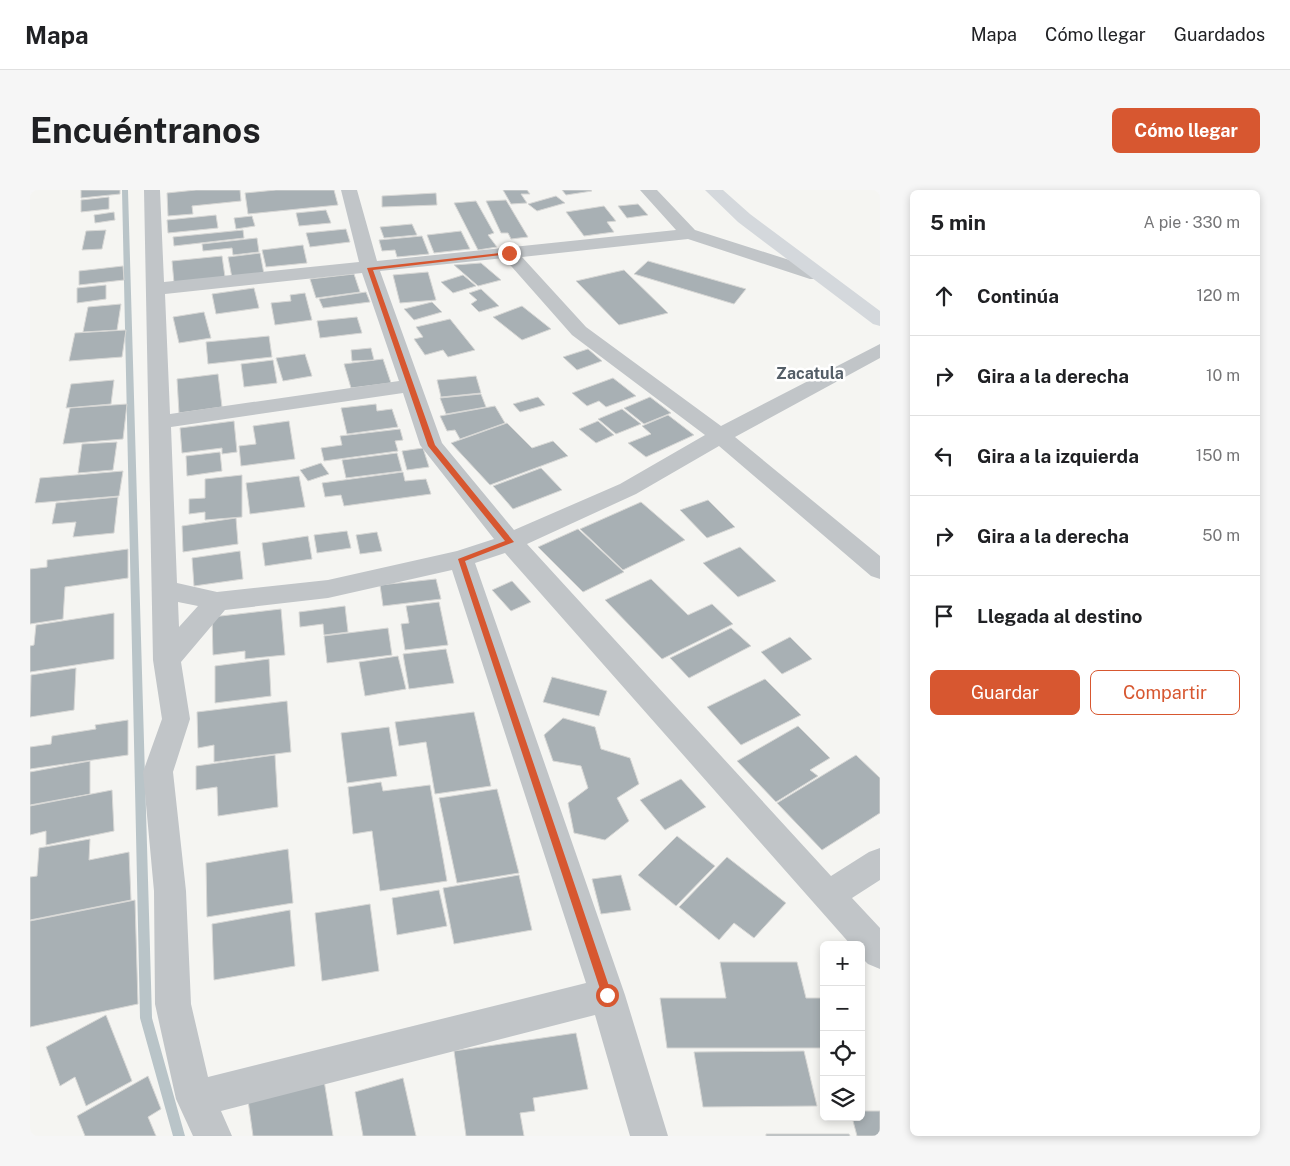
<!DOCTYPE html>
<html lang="es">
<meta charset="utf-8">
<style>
:root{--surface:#fff;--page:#f6f6f6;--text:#202124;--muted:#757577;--line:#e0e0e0;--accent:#d75730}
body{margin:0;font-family:"Public Sans",sans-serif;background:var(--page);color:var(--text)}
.controls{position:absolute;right:15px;bottom:15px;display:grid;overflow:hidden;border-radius:8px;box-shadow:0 2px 8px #0003}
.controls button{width:45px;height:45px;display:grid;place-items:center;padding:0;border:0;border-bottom:1px solid var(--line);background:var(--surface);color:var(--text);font:25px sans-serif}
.stop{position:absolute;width:15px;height:15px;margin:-11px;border:4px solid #d75730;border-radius:50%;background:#fff}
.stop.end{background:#d75730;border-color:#fff;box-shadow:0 1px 5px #0008}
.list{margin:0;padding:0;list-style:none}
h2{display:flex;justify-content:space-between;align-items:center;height:65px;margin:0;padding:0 20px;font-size:21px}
h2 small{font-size:16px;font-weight:400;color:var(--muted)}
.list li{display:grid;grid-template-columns:32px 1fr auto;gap:15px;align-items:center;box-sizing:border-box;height:80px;padding:0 20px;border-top:1px solid var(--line)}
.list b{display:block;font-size:19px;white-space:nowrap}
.list em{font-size:16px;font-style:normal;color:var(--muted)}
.actions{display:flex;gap:10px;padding:15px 20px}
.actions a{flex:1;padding:11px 0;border:1px solid var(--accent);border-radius:8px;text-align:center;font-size:18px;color:var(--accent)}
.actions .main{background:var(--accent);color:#fff}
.icon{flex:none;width:28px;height:28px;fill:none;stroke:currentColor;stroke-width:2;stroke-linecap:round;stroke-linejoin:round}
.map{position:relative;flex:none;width:850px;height:946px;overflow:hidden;border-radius:8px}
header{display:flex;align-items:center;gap:30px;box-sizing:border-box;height:70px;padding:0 25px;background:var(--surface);border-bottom:1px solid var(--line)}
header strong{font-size:24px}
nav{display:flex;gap:28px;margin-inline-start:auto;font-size:18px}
.intro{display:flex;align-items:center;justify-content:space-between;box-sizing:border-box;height:120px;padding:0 30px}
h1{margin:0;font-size:35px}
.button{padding:12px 22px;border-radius:8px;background:var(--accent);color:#fff;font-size:18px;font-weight:700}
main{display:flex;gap:30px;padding:0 30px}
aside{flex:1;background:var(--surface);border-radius:8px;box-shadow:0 2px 8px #0003}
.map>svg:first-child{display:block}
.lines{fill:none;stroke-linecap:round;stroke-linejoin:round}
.stream{fill:#b9c4c8;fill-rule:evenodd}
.building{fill:#a8b0b4;stroke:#d7d7d5}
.minor{fill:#c1c5c8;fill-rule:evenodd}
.highway{fill:#d4d8dc;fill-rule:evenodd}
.route{fill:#d75730}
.labels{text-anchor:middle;stroke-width:5;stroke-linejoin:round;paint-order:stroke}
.far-quarter-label{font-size:16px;font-weight:bold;fill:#545e67;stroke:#fff}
</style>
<header>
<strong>Mapa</strong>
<nav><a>Mapa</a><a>Cómo llegar</a><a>Guardados</a></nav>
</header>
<div class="intro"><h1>Encuéntranos</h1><a class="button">Cómo llegar</a></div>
<main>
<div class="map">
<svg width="850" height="946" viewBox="0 0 850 946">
<rect width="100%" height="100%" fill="#f5f5f2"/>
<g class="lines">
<path class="stream" d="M92,0H98L122,828L155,946H143L110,828Z"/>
</g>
<path class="building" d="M51,0H90V4L51,8Z
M166,0H210L211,11L162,16L163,24L138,26L137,3Z
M246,0H304L308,15L218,24L215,3Z
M473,0H497L500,4H491L497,13L481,14Z
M532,0H561L562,1L536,5Z
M406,3L407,15L352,17V6Z
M526,6L535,13L507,21L498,14Z
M79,7V19L51,22V10Z
M476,10L498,47L481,49L478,43H471L456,11Z
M446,11L464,43L458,45L467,57L448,60L424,13Z
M608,14L618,25L597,28L588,16Z
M574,16L586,31L577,32L584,42L554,46L536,22Z
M296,20L301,33L269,36L266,23Z
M84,22L85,30L65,33L64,25Z
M186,25L188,38L138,43L137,30Z
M222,26L225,36L206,39L204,28Z
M382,34L387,45L354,48L350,37Z
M316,39L320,52L280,57L276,43Z
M76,40L72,59L52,60L56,41Z
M213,40L214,48L144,56L143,47Z
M431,41L440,59L404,63L397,45Z
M392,46L399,64L367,67L365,60L352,61L349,50Z
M227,48L229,62L203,65L202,58L173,61L172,54Z
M273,55L277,73L236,77L232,60Z
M230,63L234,84L202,88L198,67Z
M192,66L195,87L144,93L142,71Z
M618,71L716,99L704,114L604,84Z
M451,73L471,90L448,96L424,75Z
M93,76L94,90L49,95V81Z
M594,80L638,123L589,135L546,91Z
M398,82L406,110L370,113L363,85Z
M324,84L330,102L286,108L280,89Z
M433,85L446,96L423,103L411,92Z
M76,95V109L47,113V98Z
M224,98L229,118L186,124L182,104Z
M451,99L469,116L449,122L441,114L447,110L439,103Z
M336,102L340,112L293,118L289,109Z
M275,103L282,130L245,135L241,113L261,111L260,105Z
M402,112L412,122L384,130L374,119Z
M91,114L87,140L53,142L58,117Z
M492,116L521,139L492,150L463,127Z
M174,122L181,148L149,153L143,127Z
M327,127L332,143L290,148L287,131Z
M420,129L445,160L418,167L413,160L395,165L384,149L393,147L386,137Z
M96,140L92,167L39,171L45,143Z
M239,146L242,167L178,174L176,152Z
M341,158L344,170L322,171L321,160Z
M558,159L572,171L547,180L533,167Z
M275,164L282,186L253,191L246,168Z
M353,169L361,193L321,198L314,174Z
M243,170L247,193L214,197L211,174Z
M188,184L192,217L149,223L147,189Z
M446,186L451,203L411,207L407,190Z
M583,188L606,206L576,217L569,211L557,216L542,203Z
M84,190L81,214L36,218L41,194Z
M451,204L456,217L416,224L410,208Z
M508,207L515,215L490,222L483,214Z
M620,207L641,223L614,234L594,218Z
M97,214L93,249L33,254L40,218Z
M346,214L347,221L362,219L368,237L317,244L311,218Z
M465,216L475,233L430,249L425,240L417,241L410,226Z
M592,219L611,234L586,244L568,229Z
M638,225L664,245L616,267L598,253L621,244L612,236Z
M204,231L207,262L192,264V258L152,263L150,238Z
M259,231L265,269L211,276L209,256L226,254L223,236Z
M568,231L584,245L566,253L549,239Z
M477,233L502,258L523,251L538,266L460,295L421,253Z
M370,239L373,250L365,251L368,261L294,271L291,258L312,255L310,246Z
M87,252L83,280L48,283L52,254Z
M393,258L399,277L377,280L372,261Z
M190,262L192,281L157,286L156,266Z
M367,263L372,281L316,288L312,270Z
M291,273L299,284L278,291L270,280Z
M511,278L532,300L483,319L463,296Z
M93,281L89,306L5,313L10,288Z
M373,282L375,291L396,289L401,304L314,316L311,305L295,307L292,293Z
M212,285V327L175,330V322L159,324V309L175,308V289Z
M269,286L275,317L220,324L216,293Z
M88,307L84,343L43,347L46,332L22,334L26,313Z
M678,310L705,337L677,348L650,320Z
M611,312L655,350L593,380L550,339Z
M206,328L208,354L153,362L152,336Z
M548,339L594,382L553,402L508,357Z
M317,341L321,358L287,363L284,345Z
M347,342L352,361L330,364L326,345Z
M278,346L282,369L235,376L232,353Z
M710,357L746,391L708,407L673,373Z
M98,359V388L35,397L33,429L0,434V379L17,377V370Z
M210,361L213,389L164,396L162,368Z
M406,389L411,409L353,416L350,395Z
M621,389L658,425L682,414L703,434L632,469L575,410Z
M482,391L501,412L481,421L462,400Z
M409,412L418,455L375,460L371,434L379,433L376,416Z
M315,416L318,442L294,445L293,434L270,437L269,422Z
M251,419L255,465L215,469V461L183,465L182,427Z
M84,423V469L0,482V456L4,455L6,435Z
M358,438L362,465L297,473L294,446Z
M701,438L721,456L659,488L640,468Z
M760,447L782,469L752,484L731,462Z
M416,459L424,493L379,499L373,464Z
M368,466L376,499L335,506L329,472Z
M239,469L241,506L185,513V476Z
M46,478L44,520L0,527L1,485Z
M522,487L577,501L569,526L513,512Z
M735,489L771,525L711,555L677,517Z
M257,511L261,562L184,572V555L168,558L167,522Z
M444,522L461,596L405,604L396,552L369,556L365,532Z
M533,528L565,537L571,559L600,568L609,594L587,608L599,631L575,650L544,643L538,613L558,598L551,576L523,571L514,545Z
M98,530V565L0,579V557L21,554L22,546L66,539L65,535Z
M768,536L800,568L780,580L788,586L746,612L707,571Z
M359,537L367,586L317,593L311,543Z
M245,565L248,617L188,626L187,597L166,600V576Z
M826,565L850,588V623L792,660L747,613Z
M60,571V604L0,615V582Z
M651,589L676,617L635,640L610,610Z
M351,592L353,601L400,595L417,691L350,701L342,641L323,644L318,597Z
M467,599L489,683L427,693L409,608Z
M82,600L84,641L16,655V641L0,645V616Z
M647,646L685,676L646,716L608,685Z
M60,649L59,670L99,662L101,710L0,730V687L7,686L9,658Z
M258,659L263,713L177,727L176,673Z
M697,667L756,713L724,748L704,733L689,750L649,717Z
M489,685L502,740L424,754L413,698Z
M591,685L601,720L571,724L562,689Z
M409,700L417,736L367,745L362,708Z
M105,710L108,814L0,837V731Z
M340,714L349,781L292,791L285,723Z
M260,720L265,776L184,790L182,734Z
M690,772H767L776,808H793L794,858H637L630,808H696Z
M76,825L102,891L56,916L45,887L30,896L16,857Z
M546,843L558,899L503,908L505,921L490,923L494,946H436L424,861Z
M774,861L787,916L673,917L664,862Z
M293,884L303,946H223L217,903Z
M118,886L131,919L118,927L126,946H55L47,926Z
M373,888L386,946H333L325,902Z
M831,921H850V946H827L822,927H831Z
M736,944H819L820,946H736Z"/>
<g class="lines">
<path class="minor" d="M114,0H130L134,92L329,72L311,0H327L347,71L646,40L610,0H627L665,40L794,81L796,85L794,89H780L658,49L492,67L556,137L691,236L850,154V168L705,247L850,366V389L841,386L689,256L606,304L497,354L801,686L839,662L850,658V690L822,708L850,738V779L838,774L831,767V755H821L475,363L445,373L595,805L638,946H600L565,825L191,921L202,946H163L146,909L125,814L124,701L113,582L132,529L123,470ZM474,68L542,145L675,245L590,294L484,340L412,253L350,81ZM332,83L369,191L140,224L135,104ZM373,203L390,255L464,349L427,361L298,390L187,402L147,393L141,237ZM422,380L556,793L178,887L161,814L156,701L143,582L160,529L151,472L195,420L298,408ZM148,412L168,416L149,437Z"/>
<path class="highway" d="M675,0H693L720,24L850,121V136L843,134L708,32Z"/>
</g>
<path class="route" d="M479,62L481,64L343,80L405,255L484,352L435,371L582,805L577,810L572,805L428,369L475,351L398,256L337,78Z"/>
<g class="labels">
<g class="far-quarter-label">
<text x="780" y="189">Zacatula</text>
</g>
</g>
</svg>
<div class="controls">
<button>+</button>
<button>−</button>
<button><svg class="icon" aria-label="locate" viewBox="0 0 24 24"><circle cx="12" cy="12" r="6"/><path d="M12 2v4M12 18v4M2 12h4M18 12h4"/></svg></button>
<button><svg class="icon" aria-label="layers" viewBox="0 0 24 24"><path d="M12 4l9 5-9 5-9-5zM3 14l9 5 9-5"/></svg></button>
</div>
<div class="stop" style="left:577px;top:805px"></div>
<div class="stop end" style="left:479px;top:63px"></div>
</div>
<aside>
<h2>5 min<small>A pie · 330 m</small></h2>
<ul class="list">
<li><svg class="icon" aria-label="ahead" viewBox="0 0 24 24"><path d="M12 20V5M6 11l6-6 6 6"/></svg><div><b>Continúa</b></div><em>120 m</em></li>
<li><svg class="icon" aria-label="right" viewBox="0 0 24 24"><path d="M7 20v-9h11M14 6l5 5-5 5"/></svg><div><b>Gira a la derecha</b></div><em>10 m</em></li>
<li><svg class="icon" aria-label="left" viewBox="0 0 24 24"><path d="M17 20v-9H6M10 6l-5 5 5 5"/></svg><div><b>Gira a la izquierda</b></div><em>150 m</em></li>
<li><svg class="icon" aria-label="right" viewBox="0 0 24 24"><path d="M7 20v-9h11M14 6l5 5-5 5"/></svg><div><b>Gira a la derecha</b></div><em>50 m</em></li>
<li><svg class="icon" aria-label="arrive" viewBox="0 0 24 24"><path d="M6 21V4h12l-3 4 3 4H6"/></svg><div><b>Llegada al destino</b></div></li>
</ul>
<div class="actions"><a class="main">Guardar</a><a>Compartir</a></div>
</aside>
</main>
